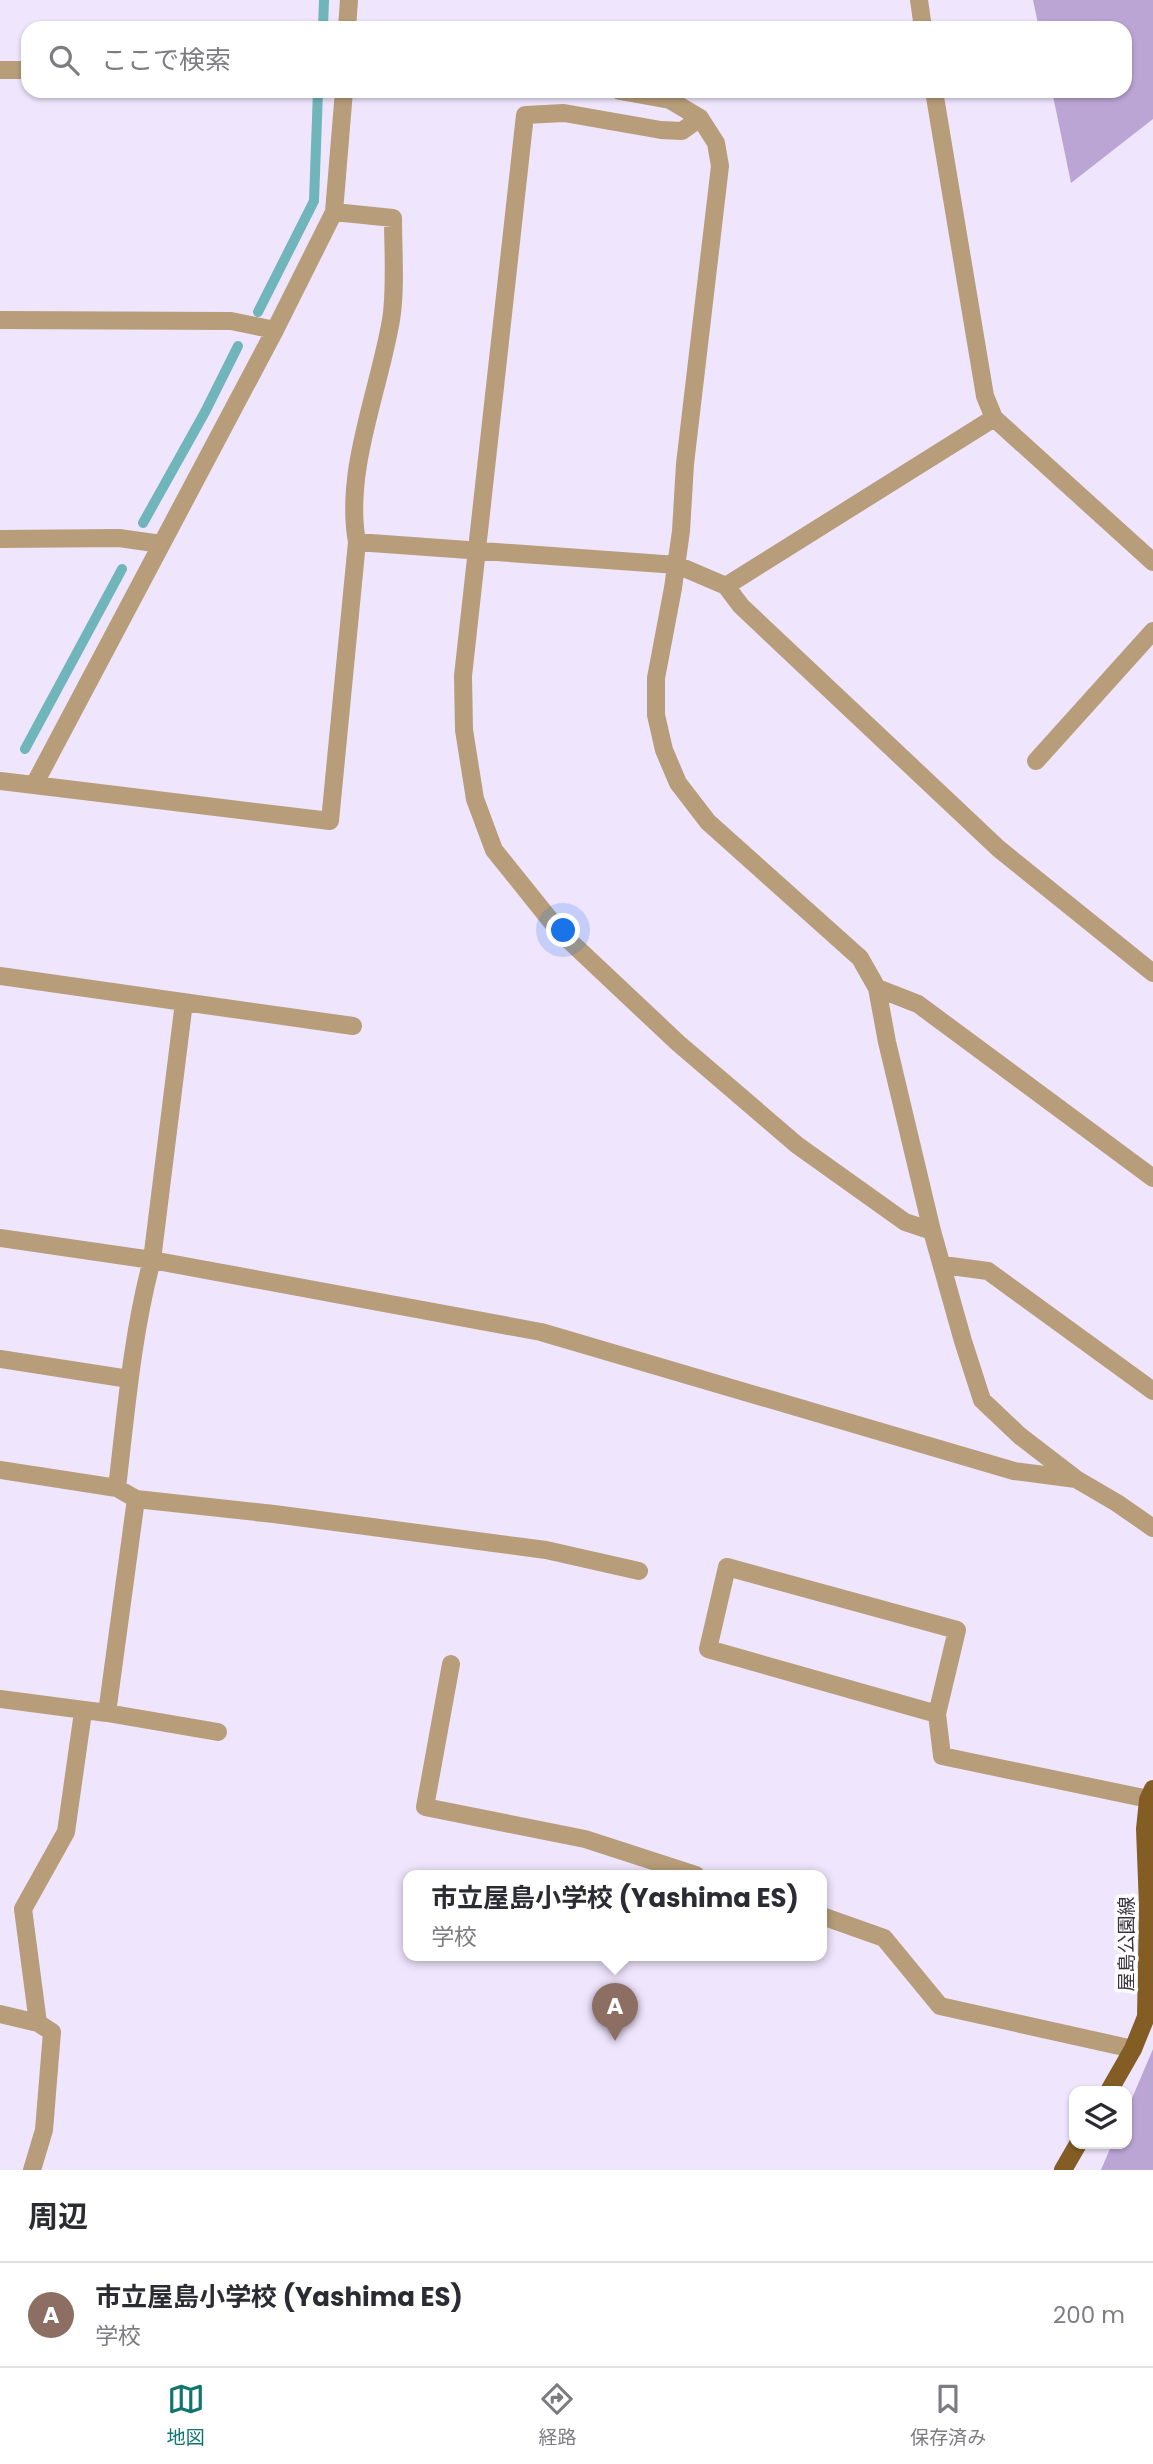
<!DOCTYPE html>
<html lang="ja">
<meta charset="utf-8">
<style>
:root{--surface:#fff;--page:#f2f2f3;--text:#2b2b33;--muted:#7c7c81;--line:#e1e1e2;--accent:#0f766e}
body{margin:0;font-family:Poppins,"Noto Sans JP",sans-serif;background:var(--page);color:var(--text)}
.controls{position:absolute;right:21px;bottom:21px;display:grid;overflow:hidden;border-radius:14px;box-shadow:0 2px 5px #0004}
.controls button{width:63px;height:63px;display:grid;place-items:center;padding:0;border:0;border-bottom:2px solid var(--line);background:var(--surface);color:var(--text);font:35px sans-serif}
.you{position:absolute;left:564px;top:931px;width:24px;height:24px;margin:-18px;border:5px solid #fff;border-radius:50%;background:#1a73e8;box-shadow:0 0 0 10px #1a73e833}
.badge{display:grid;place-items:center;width:46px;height:46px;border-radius:50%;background:var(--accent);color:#fff;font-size:23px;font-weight:700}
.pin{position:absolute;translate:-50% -58px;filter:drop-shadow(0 2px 4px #0008)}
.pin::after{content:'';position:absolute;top:37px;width:24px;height:21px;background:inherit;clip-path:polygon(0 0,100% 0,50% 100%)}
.popup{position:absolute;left:403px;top:1870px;width:424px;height:91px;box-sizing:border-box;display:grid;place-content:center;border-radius:14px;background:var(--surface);filter:drop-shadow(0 2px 5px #0005);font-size:23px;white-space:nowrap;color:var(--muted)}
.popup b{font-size:26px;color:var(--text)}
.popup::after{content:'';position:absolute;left:50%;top:100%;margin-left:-14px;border:14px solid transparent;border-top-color:var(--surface)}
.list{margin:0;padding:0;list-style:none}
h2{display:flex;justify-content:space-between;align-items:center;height:91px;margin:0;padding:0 28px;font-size:30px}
h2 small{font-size:23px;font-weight:400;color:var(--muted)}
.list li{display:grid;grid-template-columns:46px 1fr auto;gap:21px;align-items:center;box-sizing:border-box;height:105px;padding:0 28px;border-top:2px solid var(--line)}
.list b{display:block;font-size:26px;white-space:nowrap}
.list p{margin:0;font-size:23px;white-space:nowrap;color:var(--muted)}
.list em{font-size:23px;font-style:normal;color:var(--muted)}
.icon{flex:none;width:38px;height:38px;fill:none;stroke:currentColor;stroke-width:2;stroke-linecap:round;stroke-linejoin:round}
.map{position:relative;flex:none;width:1153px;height:2170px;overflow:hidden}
.search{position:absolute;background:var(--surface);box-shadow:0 2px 5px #0004;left:21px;right:21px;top:21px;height:77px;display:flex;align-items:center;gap:18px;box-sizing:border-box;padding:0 24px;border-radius:21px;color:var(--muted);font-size:26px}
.sheet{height:196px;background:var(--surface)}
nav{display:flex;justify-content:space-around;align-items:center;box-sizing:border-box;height:98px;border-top:2px solid var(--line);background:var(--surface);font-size:19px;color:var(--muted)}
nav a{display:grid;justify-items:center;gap:4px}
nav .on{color:var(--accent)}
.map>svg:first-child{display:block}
.forest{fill:#baa5d5}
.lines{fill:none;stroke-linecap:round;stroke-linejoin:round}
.stream{stroke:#70b5ba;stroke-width:10}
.minor{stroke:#b79d79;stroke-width:18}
.primary{stroke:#835d23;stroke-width:18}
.labels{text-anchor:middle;stroke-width:7;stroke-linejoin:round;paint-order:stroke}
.street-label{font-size:19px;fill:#38333e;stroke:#fff}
</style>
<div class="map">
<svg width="1153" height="2170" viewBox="0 0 1153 2170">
<rect width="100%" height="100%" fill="#efe5fd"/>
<path class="forest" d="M1033,0H1153V119L1071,183L1052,91H1125V28H1039Z
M1153,2049V2170H1101L1112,2144H1127V2110Z"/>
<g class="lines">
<path class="stream" d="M323,28L324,0
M258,312L314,201L318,91
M143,523L205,412L238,346
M25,749L122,569"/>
<path class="minor" d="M919,0L923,28
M347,28L349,0
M0,70H28
M620,91L670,100L700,118L716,143L720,166L685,464L681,531L673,588L656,678V715L664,750L678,783L708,822L860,958L877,988L887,1042L932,1231L963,1341L982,1400L1020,1436L1076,1479L1117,1503L1153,1528
M934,91L985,396L994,418L1153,562
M700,118L682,131L661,130L564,113L525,115L463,676L464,730L475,799L494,850L559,931L678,1043L797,1145L905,1222L932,1231
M334,212L393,218C393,249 396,290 391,320C379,391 344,471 357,542
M0,320L231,321L275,330
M0,539L119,538L161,544
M726,586L994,418
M1036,761L1153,631
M0,781L34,785L275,330L334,212L344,91
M34,785L330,821L357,542L677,565L726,586L741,606L999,849L1153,973
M0,976L353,1026
M877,988L918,1004L1153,1178
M0,1238L152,1260L541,1332L1014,1471L1076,1479
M943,1265L988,1271L1153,1391
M0,1359L129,1379
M0,1470L117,1488
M136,1499L274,1514L546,1550L639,1571
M451,1664L425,1807L585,1839L696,1875
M0,1699L107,1713L218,1732
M107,1713L136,1499L117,1488C126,1412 132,1335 152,1260L184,1002
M937,1714L708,1649L727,1567L957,1630L937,1714L942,1756L1153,1800
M822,1916L884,1938L940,2006L1133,2049
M0,2014L38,2023L52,2032L44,2130L32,2170
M38,2023L23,1909L66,1832L83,1712"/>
<path class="primary" d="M1109,2091L1133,2049L1146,2017L1148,1906L1145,1829L1148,1800L1153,1789
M1063,2170L1078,2144"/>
</g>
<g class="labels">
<g class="street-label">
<text transform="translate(1126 1944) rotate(-90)" y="7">屋島公園線</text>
</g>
</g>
</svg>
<div class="controls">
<button><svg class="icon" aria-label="layers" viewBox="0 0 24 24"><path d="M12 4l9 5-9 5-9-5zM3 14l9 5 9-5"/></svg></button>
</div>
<div class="you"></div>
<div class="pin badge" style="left:615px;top:2041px;background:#8d6e63">A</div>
<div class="popup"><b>市立屋島小学校 (Yashima ES)</b>学校</div>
<div class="search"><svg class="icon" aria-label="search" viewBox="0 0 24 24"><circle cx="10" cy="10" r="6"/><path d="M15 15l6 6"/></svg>ここで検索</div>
</div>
<section class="sheet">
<h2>周辺<small></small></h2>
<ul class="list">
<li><span class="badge" style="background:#8d6e63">A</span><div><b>市立屋島小学校 (Yashima ES)</b><p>学校</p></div><em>200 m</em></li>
</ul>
</section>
<nav>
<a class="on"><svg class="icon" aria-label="map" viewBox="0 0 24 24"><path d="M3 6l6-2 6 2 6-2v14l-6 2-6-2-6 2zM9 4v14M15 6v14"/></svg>地図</a>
<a><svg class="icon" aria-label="directions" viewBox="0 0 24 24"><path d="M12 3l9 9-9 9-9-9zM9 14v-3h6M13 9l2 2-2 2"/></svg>経路</a>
<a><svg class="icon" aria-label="saved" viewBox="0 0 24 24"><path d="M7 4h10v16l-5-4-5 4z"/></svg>保存済み</a>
</nav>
